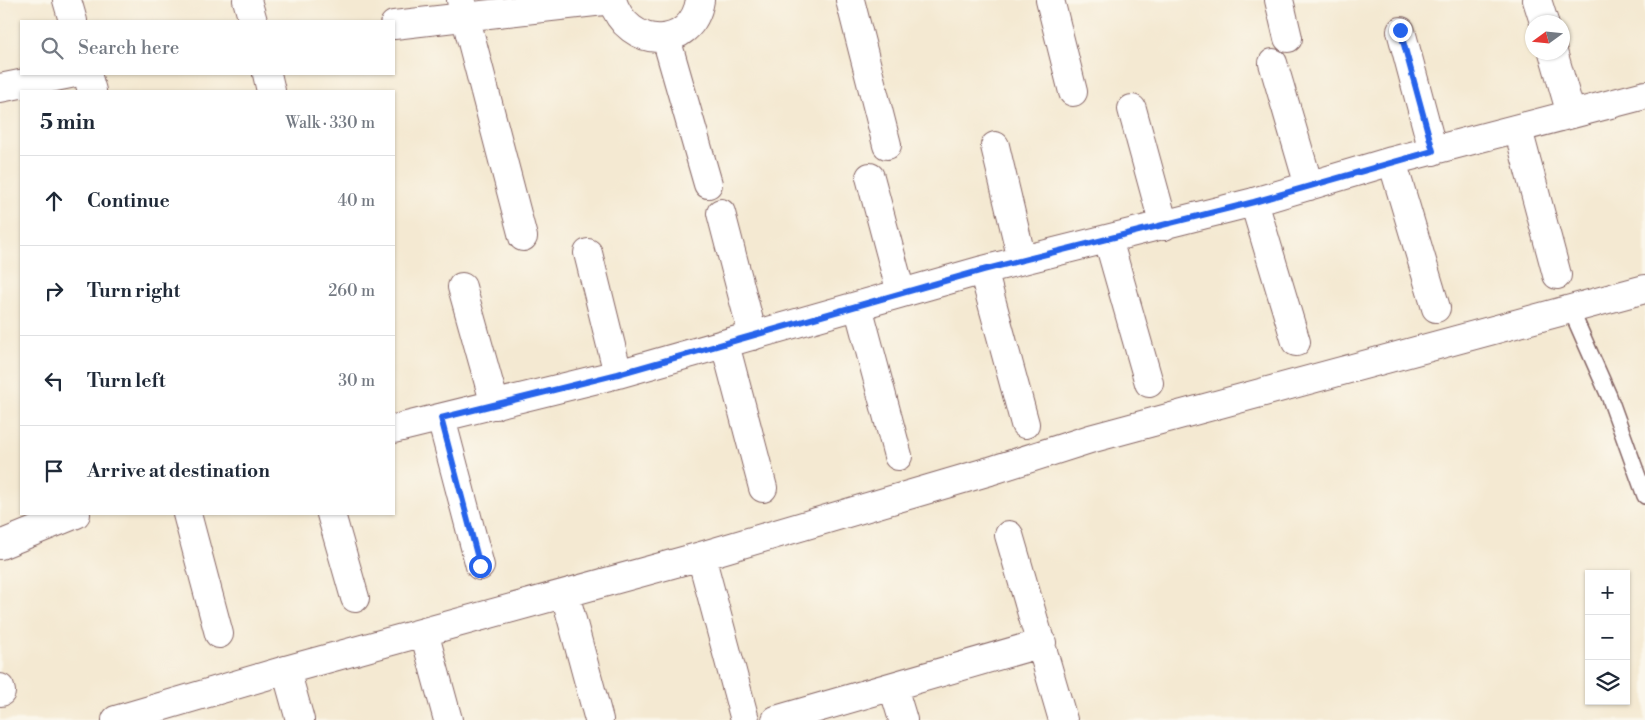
<!DOCTYPE html>
<meta charset="utf-8">
<style>
:root{--surface:#fff;--page:#f2f2f3;--text:#1f2937;--muted:#747a83;--line:#e0e1e3}
body{margin:0;font-family:"Libre Bodoni",serif;background:var(--page);color:var(--text)}
.controls{position:absolute;right:15px;bottom:15px;display:grid;overflow:hidden;border-radius:0px;box-shadow:0 1px 4px #0004}
.controls button{width:45px;height:45px;display:grid;place-items:center;padding:0;border:0;border-bottom:1px solid var(--line);background:var(--surface);color:var(--text);font:25px sans-serif}
.compass{position:absolute;left:1525px;top:15px;width:45px;height:45px;border-radius:50%;background:var(--surface);box-shadow:0 1px 4px #0004;rotate:255deg}
.stop{position:absolute;width:15px;height:15px;margin:-11px;border:4px solid #2563eb;border-radius:50%;background:#fff}
.stop.end{background:#2563eb;border-color:#fff;box-shadow:0 1px 5px #0008}
.list{margin:0;padding:0;list-style:none}
h2{display:flex;justify-content:space-between;align-items:center;height:65px;margin:0;padding:0 20px;font-size:21px}
h2 small{font-size:16px;font-weight:400;color:var(--muted)}
.list li{display:grid;grid-template-columns:32px 1fr auto;gap:15px;align-items:center;box-sizing:border-box;height:90px;padding:0 20px;border-top:1px solid var(--line)}
.list b{display:block;font-size:19px;white-space:nowrap}
.list em{font-size:16px;font-style:normal;color:var(--muted)}
.icon{flex:none;width:28px;height:28px;fill:none;stroke:currentColor;stroke-width:2;stroke-linecap:round;stroke-linejoin:round}
.map{position:relative;flex:none;width:1645px;height:720px;overflow:hidden}
.search{position:absolute;background:var(--surface);box-shadow:0 1px 4px #0004;left:20px;top:20px;width:375px;height:55px;display:flex;align-items:center;gap:12px;box-sizing:border-box;padding:0 18px;border-radius:0px;color:var(--muted);font-size:19px}
.panel{position:absolute;background:var(--surface);box-shadow:0 1px 4px #0004;left:20px;top:90px;width:375px;height:425px;border-radius:0px}
.map>svg:first-child{display:block}
.lines{fill:none;stroke-linecap:round;stroke-linejoin:round}
.service-casing{stroke:#866665;stroke-width:18}
.minor-casing{stroke:#866665;stroke-width:30}
.service{stroke:#fff;stroke-width:15}
.minor{stroke:#fff;stroke-width:28}
.route{stroke:#2563eb;stroke-width:6}
</style>
<div class="map">
<svg width="1645" height="720" viewBox="0 0 1645 720">
<rect width="100%" height="100%" fill="#fbf7ec"/>
<filter id="ink" filterUnits="userSpaceOnUse"><feTurbulence type="fractalNoise" baseFrequency=".02" numOctaves="2"/><feDisplacementMap in="SourceGraphic" scale="10" xChannelSelector="R" yChannelSelector="G"/><feConvolveMatrix kernelMatrix="1 2 1 2 8 2 1 2 1" color-interpolation-filters="sRGB"/></filter>
<filter id="wash" filterUnits="userSpaceOnUse"><feTurbulence type="fractalNoise" baseFrequency=".0096" numOctaves="4" result="noise"/><feDisplacementMap in="SourceGraphic" scale="20" xChannelSelector="R" yChannelSelector="G"/><feGaussianBlur stdDeviation="1.12" result="paint"/><feColorMatrix in="noise" values="0 0 0 0 0 0 0 0 0 0 0 0 0 0 0 0 0 1.4 0 .05"/><feComposite in="paint" operator="in"/></filter>
<g filter="url(#wash)">
<rect width="100%" height="100%" fill="#f4e9d2"/>
</g>
<g filter="url(#ink)">
<g class="lines">
<g class="service-casing">
<path id="service" d="M1571,310L1609,396L1645,496"/>
</g>
<g class="minor-casing">
<path id="minor" d="M67,0L73,21
M247,0L253,21
M461,0L523,237
M612,0C628,51 692,51 700,0
M850,0L887,145
M1050,0L1073,92
M1279,0L1288,38
M1537,0L1544,22
M394,25L612,0
M1401,31L1433,151
M666,38L708,184
M1553,52L1571,114
M1273,63L1309,186
M87,74L92,91
M267,74L271,91
M0,88L70,74
M1132,109L1164,226
M1518,129L1557,275
M995,146L1022,260
M1392,161L1436,308
M870,177L901,293
M1254,202L1296,342
M721,213L753,336
M1108,239L1149,383
M588,253L618,374
M983,270L1025,424
M462,287L495,405
M858,306L898,456
M725,344L763,488
M441,418L480,566
M394,429L618,374L983,270L1254,202L1392,161L1645,95
M187,514L219,634
M331,514L355,598
M1009,535L1063,720
M0,545L76,514
M701,556L745,720
M565,594L599,720
M424,632L448,720
M286,670L300,720
M893,687L903,720
M0,688L1,692
M116,720L286,670L701,556L990,471L1090,439L1645,289
M776,720L1042,643"/>
</g>
<use href="#service" class="service"/>
<use href="#minor" class="minor"/>
</g>
</g>
<g class="lines" filter="url(#ink)">
<path class="route" d="M480,566L441,418L618,374L983,270L1254,202L1433,151L1400,30"/>
</g>
</svg>
<div class="controls">
<button>+</button>
<button>−</button>
<button><svg class="icon" aria-label="layers" viewBox="0 0 24 24"><path d="M12 4l9 5-9 5-9-5zM3 14l9 5 9-5"/></svg></button>
</div>
<svg class="compass" viewBox="-18 -18 36 36"><path d="M0-13l5 13h-10z" fill="#e53935"/><path d="M0 13l5-13h-10z" fill="#747a83"/></svg>
<div class="stop" style="left:480px;top:566px"></div>
<div class="stop end" style="left:1400px;top:30px"></div>
<div class="search"><svg class="icon" aria-label="search" viewBox="0 0 24 24"><circle cx="10" cy="10" r="6"/><path d="M15 15l6 6"/></svg>Search here</div>
<section class="panel">
<h2>5 min<small>Walk · 330 m</small></h2>
<ul class="list">
<li><svg class="icon" aria-label="ahead" viewBox="0 0 24 24"><path d="M12 20V5M6 11l6-6 6 6"/></svg><div><b>Continue</b></div><em>40 m</em></li>
<li><svg class="icon" aria-label="right" viewBox="0 0 24 24"><path d="M7 20v-9h11M14 6l5 5-5 5"/></svg><div><b>Turn right</b></div><em>260 m</em></li>
<li><svg class="icon" aria-label="left" viewBox="0 0 24 24"><path d="M17 20v-9H6M10 6l-5 5 5 5"/></svg><div><b>Turn left</b></div><em>30 m</em></li>
<li><svg class="icon" aria-label="arrive" viewBox="0 0 24 24"><path d="M6 21V4h12l-3 4 3 4H6"/></svg><div><b>Arrive at destination</b></div></li>
</ul>
</section>
</div>
